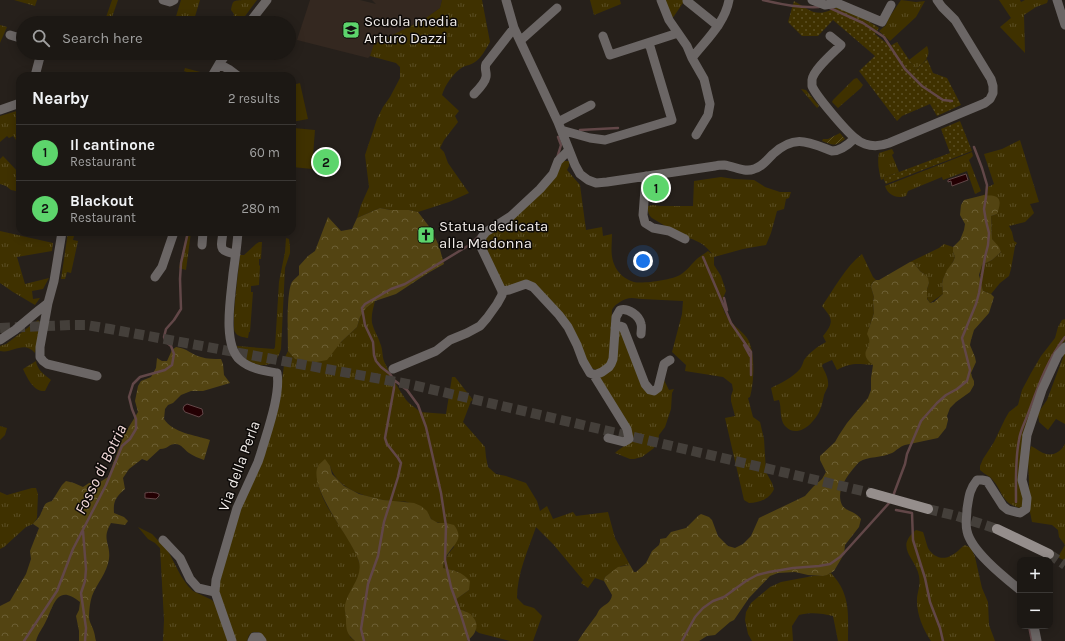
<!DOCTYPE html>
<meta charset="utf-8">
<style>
:root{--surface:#1c1814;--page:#292522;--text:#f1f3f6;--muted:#a0a0a0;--line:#3a3734;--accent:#5dd56c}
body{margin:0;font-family:Karla,sans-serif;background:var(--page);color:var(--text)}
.controls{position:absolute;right:12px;bottom:12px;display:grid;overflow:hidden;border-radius:8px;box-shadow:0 2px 10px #0003}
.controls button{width:36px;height:36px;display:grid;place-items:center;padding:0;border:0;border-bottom:1px solid var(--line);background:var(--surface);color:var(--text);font:20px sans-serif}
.you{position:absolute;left:643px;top:261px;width:14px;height:14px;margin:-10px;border:3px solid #fff;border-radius:50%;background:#1a73e8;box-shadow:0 0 0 6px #1a73e833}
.badge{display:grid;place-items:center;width:26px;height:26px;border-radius:50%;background:var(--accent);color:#111;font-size:13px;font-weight:700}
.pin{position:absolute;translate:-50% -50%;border:2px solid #fff;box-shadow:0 1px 4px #0006}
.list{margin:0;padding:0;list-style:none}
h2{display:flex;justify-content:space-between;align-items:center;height:52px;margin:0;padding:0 16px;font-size:17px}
h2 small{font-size:13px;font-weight:400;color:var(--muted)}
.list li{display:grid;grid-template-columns:26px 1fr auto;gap:12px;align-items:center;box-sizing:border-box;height:56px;padding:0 16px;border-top:1px solid var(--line)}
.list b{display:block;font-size:15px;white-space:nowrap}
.list p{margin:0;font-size:13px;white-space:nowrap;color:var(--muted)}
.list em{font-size:13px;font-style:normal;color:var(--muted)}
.icon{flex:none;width:22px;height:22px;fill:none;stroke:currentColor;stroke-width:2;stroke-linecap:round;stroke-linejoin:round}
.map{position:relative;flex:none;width:1065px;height:641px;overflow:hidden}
.search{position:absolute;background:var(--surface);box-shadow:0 2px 10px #0003;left:16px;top:16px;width:280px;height:44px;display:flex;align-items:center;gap:10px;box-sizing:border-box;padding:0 14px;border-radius:22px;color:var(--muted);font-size:15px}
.panel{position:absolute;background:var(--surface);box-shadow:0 2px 10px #0003;left:16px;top:72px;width:280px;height:164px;border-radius:12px}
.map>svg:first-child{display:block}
.built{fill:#342820}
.grass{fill:url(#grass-tufts)}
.forest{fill:url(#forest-crowns)}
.park{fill:url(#park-dots)}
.garden{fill:url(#garden-furrows)}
.pitch{fill:#3f3100}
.water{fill:#240003;stroke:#624748}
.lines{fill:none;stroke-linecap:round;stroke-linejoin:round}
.stream{stroke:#624748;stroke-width:2.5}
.secondary-tunnel{stroke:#443f3a;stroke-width:10;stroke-dasharray:10 5;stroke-linecap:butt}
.minor{stroke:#6b6665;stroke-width:9}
.secondary{stroke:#958e8c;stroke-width:10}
.labels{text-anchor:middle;stroke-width:3;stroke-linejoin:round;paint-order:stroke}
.poi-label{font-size:15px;fill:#f1ece9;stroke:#0d0a08;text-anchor:start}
.street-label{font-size:15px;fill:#f1ece9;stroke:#0d0a08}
.water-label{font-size:16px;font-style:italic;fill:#f2d8d8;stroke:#0d0a08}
</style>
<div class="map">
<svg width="1065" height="641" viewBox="0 0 1065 641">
<defs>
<pattern id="grass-tufts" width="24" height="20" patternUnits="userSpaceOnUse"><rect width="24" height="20" fill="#3f3100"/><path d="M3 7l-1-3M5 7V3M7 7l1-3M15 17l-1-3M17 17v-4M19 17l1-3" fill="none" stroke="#5b4f25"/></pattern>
<pattern id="forest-crowns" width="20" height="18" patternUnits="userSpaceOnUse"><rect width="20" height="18" fill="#534412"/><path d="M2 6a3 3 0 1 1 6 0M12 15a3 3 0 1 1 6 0" fill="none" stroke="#6c5f34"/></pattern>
<pattern id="park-dots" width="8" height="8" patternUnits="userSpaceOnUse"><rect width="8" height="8" fill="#3f3100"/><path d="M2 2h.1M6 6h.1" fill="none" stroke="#5b4f25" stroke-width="1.8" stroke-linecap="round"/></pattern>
<pattern id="garden-furrows" width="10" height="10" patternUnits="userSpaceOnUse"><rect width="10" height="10" fill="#3f3100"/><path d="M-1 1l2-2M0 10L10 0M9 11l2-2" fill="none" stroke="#5b4f25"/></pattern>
</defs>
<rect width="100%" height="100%" fill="#26201b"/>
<path class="built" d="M310,0H360L376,4L372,0H442L440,8L423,20L375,44L370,56L368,58L297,40Z"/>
<path class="grass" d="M14,0H37L35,6Z
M112,0H118L110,23H104Z
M181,0H200L193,23H174Z
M242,0H257L240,23H235L233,20L234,14L231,10C233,0 233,1 242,0Z
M442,0H482L490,42C486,49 481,58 475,62C471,65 467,65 463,67C454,72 445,85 442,95L459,111L455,116L458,122L444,140L440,148L444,152L448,163L469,193L449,202L418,212L409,210H390L380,208L357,218L361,205L369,187L365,155L377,119L383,107L390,97L400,78V67L396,63L370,56L374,44L423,20L440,8Z
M590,0H620L621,4L594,15Z
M663,0H685L672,19Z
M901,0L916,2L925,1L916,17L890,41L879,31L886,25L888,19Z
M999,0H1020L1021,2L1025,0H1048L1047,3L1036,7L1024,15L1025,53L1000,27L1011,18Z
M0,25L7,27L0,43Z
M927,46C932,57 923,63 916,70L909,60Z
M185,68L204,73L202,76H188L189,73L184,71Z
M857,78L863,85L861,88L838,108L832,102L833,100L854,79Z
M801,89L806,90L819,106L817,108Z
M20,110V140L18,138L16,140L13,136L9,138L7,136L0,142V116Z
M1020,140L1039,202L1030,204L1034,213L1025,222L1009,226L1012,232L1014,241L1017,243L1015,246L1011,269L1009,276L1000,283L991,294L983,291C981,280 978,276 982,265L992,260L1001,252L992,239L991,216L997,214L989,196L984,195L988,191V187L994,184L984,154L1002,149Z
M892,149L894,153L892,155L899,172L883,178V179L881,180C879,171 877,163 879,153Z
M972,152L973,156L969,160L981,191L975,194L967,171L943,180L942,177L908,191L906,196C896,199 888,195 885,186Z
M3,156L20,174V192L11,190L6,186L0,184V159Z
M563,161H569V166L567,170L580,185L586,230L602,227L603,236L612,234C612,244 610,254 614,264C617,273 626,280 634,282C643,284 671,280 680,275C687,271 692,263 698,258C701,256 705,253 708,251L712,254C702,240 692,240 677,233C669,228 660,223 652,218C649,216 647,210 648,206L653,205L661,206H693L694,181L721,177L734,179L754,180L765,187L780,192H791L789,198L786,199L784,209L777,211L771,233L766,245L743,249L714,257V265L721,276L726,291L721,303C723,307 724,312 726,315C731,324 741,330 747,338C756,351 754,383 750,397L748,398L753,417L760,422L764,439L766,472L772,483L774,489C770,499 759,503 749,503L744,500L725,418L735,416L731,401V396L733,390L732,384L723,377L685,371L686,365L672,352L682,314L683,301C669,300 656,300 642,299C637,299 632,297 626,299C621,301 614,305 612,310L610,359L606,366L596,370L588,366L582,348L536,287H508L503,285L484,251L485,238Z
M0,231L53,243L52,251L17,257L25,284L49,278L43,289L32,291L33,299L40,298L35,305L13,292L0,283Z
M68,232H75L73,240L78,241L71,273L67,272L65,279H61Z
M187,232H191L186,270L179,268Z
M286,238L289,239L290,247V253L285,268L281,349C280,352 279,355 277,358C266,373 241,362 237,346L274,349L275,347L279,282L285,252Z
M259,242H262L261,259H259V265L260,266L259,285L251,286V292H253L250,332H249L248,338C243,337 238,337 235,332C231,325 239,267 240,255H244L256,244Z
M944,244L953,247V252L955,257C952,267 943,274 942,284C942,287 943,291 943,294L930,303C925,297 926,291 929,283L924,274L920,271L913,262H910L939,248Z
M862,254L873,277L876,280L873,282L871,287L874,297L873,302L874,313L869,328L870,343L866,352L867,358L873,365C857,364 852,362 837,370L832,360L823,364L822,366C825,372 829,379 828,386C827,389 825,392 824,395C823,400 822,405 820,410C815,422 798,440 785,426C779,419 782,408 779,400L774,401L771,388C781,383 792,378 800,369C802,366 803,363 804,360C809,353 818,346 826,342L823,336C834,322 833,319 822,306C834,289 846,266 862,254Z
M375,301C373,309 371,315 372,323C374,331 378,336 380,343C383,349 382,356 384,361C387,369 403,397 408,402C412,406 416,408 420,412L446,414L452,377H455L473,400L471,401L463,422L485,447L486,457L488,467L496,474L506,476L526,483L537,501L540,511L547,506L553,519L573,512L576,516L608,512L615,538L630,565L621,566L605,577L604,581L595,578L588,588L581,583L583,580L553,544L536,527C528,550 517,574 517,598L524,605L534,608L542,616L533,641H510L479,633L476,631V622L465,611L457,609L455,600L469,590L458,572L443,568C444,559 448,554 454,547L446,523C439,523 433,523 430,517C429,516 427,512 426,511C424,510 410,503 407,502C403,501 398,502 394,502C371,498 338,492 330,466H318C312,504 352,531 360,565C363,576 348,593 346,604C344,613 349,629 350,637L355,641H266L259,632H253L249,635L247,641H235L218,589L236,521L282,381L285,357L288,351L295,359L341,342L357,327L360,317L366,308Z
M1065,319V341L1056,351L1027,425L1023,494V504L1021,508C1000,504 1003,489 990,477C987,475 983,473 980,470V466L983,459L994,442L1005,419L1009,412L1018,405L1022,390L1031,373L1041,356L1055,338L1058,327L1062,320Z
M38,320L41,323L35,353C23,340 13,354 0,351V346L6,344Z
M618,330L622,332L649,393L664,380L669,390L674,389L672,393L671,409L665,427L659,435L658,441L654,448L642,457L634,459H630L615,453C620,448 626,446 630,441L599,380L600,376L603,374Z
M1065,352V424L1056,419L1048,430L1039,422L1038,413L1047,400Z
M36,361C37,370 45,375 51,380L49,383L45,391C33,392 27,377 23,369Z
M0,426L7,428L5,435L0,440Z
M1065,444V561L1058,557L1065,545L1059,537L1058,530L1052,525L1032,522L1030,512L1028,458L1031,446C1036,448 1038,451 1043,453C1052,457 1061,452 1065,444Z
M32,488H36L38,494L37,518L33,524L26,527L4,547L0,549V492L7,495Z
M138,527L152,534L168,551L181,576L188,586L193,591L212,600L216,605L228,641H163L164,620L160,548L155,543L148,539Z
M916,530L923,532C925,537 926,543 928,548C933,557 943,561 952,555C957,553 960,548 965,545L971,548L975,557L982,588L988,602L989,625L995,641H931C923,629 917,615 917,601C917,591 921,587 919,576C916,558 894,548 916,530Z
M831,573C851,595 848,613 848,641H838L833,616C822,613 809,612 799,615L792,626L793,641H752L748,634L745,620L746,612L751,603L770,587L781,582L813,576H823Z"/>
<path class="forest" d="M984,195C987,196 991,195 994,196C1003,198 999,208 997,214L991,216L992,239L999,247L1001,252L992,260L982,265L979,275L983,291L991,294L994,297L989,313L974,330L971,340L970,345L975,357L976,362L971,373L972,377L974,381V385L970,392L956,402L950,408L947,416L948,420L946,428L938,438L905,445C899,447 896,451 892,453C881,458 869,456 859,462C857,464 855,467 853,469C845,479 836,492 842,505C845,511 855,511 861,519L859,527L845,545L844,554L834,571L827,575L823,576L808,575L795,572L778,573L770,576L749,598L734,620L730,622L715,635L707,636L699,641H578C583,633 589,625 595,617C597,615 598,611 600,609C605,604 611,603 612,595L604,581L605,577L618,567L630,565L634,572H636L646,563L652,551L659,545L660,542V539L666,538L671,532L686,528L698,516L701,514L709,517L712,520L718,536L728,546L735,548L743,544L751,536L759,518L805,496L813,487L822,479L826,472L820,460V456L835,442L839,435L847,423L868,398L871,390V378L873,365C871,363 867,360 866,357C863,348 874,346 867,334L874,313L873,302L874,297L871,287L873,282L876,280H879L910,262H913L920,271L924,274L928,278L929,283L927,289V299L930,303L934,302L943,294L942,284L943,279L947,270L953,262L955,257L953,252V247L960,240L964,230L965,224L960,215L961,205L964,200Z
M380,208L390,210H409L418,212L431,229L439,246L444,264L428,273L396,294L375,301L366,308L360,317L357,327L341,342L327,360L316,362L306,361L295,359L288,351C288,338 286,292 292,282C294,279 297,277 299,275V266L308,256L315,251L328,217L341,231L352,229L357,218Z
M176,347C187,348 192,355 201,357C207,359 214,359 221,359L223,364L224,375L230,383L203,391H191L181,395L173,403L168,405L165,409L164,419C173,433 195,435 210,440L204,460C199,458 193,456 189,453C184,450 182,444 175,444C169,444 168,449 160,449L147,461L142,459L129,469L123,478L125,489C116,497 113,501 114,513L124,517L128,521L125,525L111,523C101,540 111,543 109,559C107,573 97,583 92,596C90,602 89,611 89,617C89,622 93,627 94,632C95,635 95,638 96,641H79V631L76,616L79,610L80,602C57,583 54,605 46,621C43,628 38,633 36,641H0V606L10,601L26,574L31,559L30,551L39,528L33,524C35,521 40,517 41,513C45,506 43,503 52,501L62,485L66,481L74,483L83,487L89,483L100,482L108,477L124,435L138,412L135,401L138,386L141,381L151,377L156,368L157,358L162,361H167L172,350Z
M325,459L330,466L332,474L344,486L359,494L383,500L414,503L421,506L427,511L431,519L438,523H446L454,525C466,541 451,545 445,559C444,562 443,565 443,568C455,571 461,571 470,581L469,590L455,600L457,609C462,610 469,612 472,616C481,625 475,635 467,641H355C347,634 346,630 346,620C346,615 344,609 345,605C348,589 365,576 358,559C356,554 353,548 350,543C341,527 309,484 318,466C320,463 323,461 325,459Z"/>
<path class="park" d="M794,1C813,12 816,18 837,7C852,13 866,19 879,28L875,34L890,46L897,42L916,70L927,59L933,73L947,78L961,105L937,116L930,104L902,116L897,121L859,71L875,56L833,20L818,36H802L788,22Z
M960,121L972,151L886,184L883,178L950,153L941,129Z"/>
<path class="garden" d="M840,133L845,139C834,147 834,145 822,141L823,139H828Z"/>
<path class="pitch" d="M300,83L308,119L292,122V85Z
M294,128L315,130L312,169L292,167V150Z"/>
<path class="water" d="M966,174L968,180L952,186L951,181L948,182V180Z
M187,404L202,409L203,414L199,417L185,412L183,409L184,406Z
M145,493C149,492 156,492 159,494V496L156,499L145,498Z"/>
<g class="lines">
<path class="stream" d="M763,0C783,5 799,8 819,7
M830,8L863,23L884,37L905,69L922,86L943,100L952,101
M580,130L618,128
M557,158L561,145L558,137
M703,257L731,323L751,352V375
M724,298L727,310
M744,345L750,356
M893,496L905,464L907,454L921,421L937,403L946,395L957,389L967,381L970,370L962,338L976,304L979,293L985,257L988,245L989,233L986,221L984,209L986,197L987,185L982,168L974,147
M1016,502C1016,481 1015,460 1019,440C1020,431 1025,422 1028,414C1038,387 1047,360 1065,337
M896,510L912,513L913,540L925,578L930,602L940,628L943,641
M83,531L86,569L85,581L81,593L86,628L85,641
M1029,626L1032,641
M24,641L57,591L73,549L106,485L122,446L130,439L136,429V419L132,409L129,397L133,384L140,377L165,370L172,365L174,354L171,346L166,342L164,337L166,329L174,320L181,309L180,279L181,263L188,232
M364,641L361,629L368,584L378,556L384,522L398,477L401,463L398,458L387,444L385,438L394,388V381
M469,641L461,615L451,587L445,560L446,526L441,493L426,427L418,405L407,390L394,380L390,374L381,367L376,361L374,355L373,342L365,325L362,308L365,304L372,300L391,289L405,284L471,244L480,235
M682,641L695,617L703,608L713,601L724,597L746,581L757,575L769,572L793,568L819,566L830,564L840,557L844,553L890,502"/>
<path class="secondary-tunnel" d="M0,328L70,325H86L110,329L413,385L871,493
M928,509L957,516L997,529
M1049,554L1065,565"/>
<path class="minor" d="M163,0L170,2L174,0
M506,0L514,28L558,122L575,165L580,174L588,180L596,183L607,182L715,166C718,165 721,165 724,165C734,166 744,173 754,169C762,167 767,160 773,154C795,134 808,142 832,151C841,151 849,144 855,138
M661,0L669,20L687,46L692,58L704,79L710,104L708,115L696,135
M812,0L825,5L837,3L882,22L891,5
M1057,0L1065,25
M687,1L718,26
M249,23L267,0
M10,35L23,39
M603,36L610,55L678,33
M830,36L841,45C833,53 813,70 812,80C812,82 812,85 812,86C816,96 846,131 855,138C858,141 862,143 865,144C874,147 881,146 889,143L985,103L990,99L993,93V86L991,79L955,20L942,7L937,0
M520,41L557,8
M692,58C706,40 725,23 729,0
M219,64L230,70L238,76
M35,76L41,53
M212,76L219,64L227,53
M474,94C478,90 485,83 486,77C487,72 484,69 486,64L514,28
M0,110L20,103
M558,122L591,105
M561,130L590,138L605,140L672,120L649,43
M646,176L643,215L645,223L653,228L669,231L685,239
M62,232L54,281L48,303L40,347V357L43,361L47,364L97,376
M223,232C221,248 218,251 236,254
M202,245L203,232
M155,277L162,267L174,232
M502,291L509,290L526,284L533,287L559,315L568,327L577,345L583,361L590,373L595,375L602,372L609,367L611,364L613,359L616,317L620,310C628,308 639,315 641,324C642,327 641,331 641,334
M615,328L620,326L623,327L645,384L650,390L654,391L658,388L664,364L670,360
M0,340L15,330L39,310L48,303
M393,369L436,351L450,340L467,333L480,326L487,318L497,304L502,295V291L481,247L482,237L486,232L511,216L540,189L553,174L558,161L569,150
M593,374L627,429L629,439L624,442L608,438
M163,540L180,558L190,579L198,588L215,592
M1020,590C1004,577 971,551 967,531C965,524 967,516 967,509C969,497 969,490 977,480H982L987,481L1003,506L1008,510L1020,513L1026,509L1027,498L1022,480L1027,435L1042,390L1058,355L1065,347
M1034,626L1037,641
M232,641L215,592L216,580L237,508L258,462L261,453C267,432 281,394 277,373C265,371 250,369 240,360C222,344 231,296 233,274C235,260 237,246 238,232
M252,641L254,637H259L262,641"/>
<path class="secondary" d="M871,493L928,509
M997,529L1049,554"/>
</g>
<defs>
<g id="school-square" transform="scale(0.9)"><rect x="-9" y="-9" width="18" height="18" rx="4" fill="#5dd56c" stroke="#0d0a08"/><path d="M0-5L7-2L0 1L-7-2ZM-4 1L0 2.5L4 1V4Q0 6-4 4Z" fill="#111"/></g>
<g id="church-square" transform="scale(0.9)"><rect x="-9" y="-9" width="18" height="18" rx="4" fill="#5dd56c" stroke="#0d0a08"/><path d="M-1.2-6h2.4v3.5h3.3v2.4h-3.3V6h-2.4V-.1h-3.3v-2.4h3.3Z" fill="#111"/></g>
</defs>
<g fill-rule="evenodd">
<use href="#school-square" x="351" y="30"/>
<use href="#church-square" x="426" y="235"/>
</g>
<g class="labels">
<g class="poi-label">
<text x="364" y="26">Scuola media<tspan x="364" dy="17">Arturo Dazzi</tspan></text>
<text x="439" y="231">Statua dedicata<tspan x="439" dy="17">alla Madonna</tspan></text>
</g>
<g class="street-label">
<text transform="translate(239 466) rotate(-70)" y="5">Via della Perla</text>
</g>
<g class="water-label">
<text transform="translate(100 469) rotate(-64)" y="6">Fosso di Botria</text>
</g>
</g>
</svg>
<div class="controls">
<button>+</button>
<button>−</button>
</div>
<div class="you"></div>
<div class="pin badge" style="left:656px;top:188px">1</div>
<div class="pin badge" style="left:326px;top:162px">2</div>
<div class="search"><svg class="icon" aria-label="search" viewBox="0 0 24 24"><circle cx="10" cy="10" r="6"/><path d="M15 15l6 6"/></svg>Search here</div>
<section class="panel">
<h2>Nearby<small>2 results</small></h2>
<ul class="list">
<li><span class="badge">1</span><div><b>Il cantinone</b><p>Restaurant</p></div><em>60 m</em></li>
<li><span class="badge">2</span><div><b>Blackout</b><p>Restaurant</p></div><em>280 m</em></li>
</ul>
</section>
</div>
